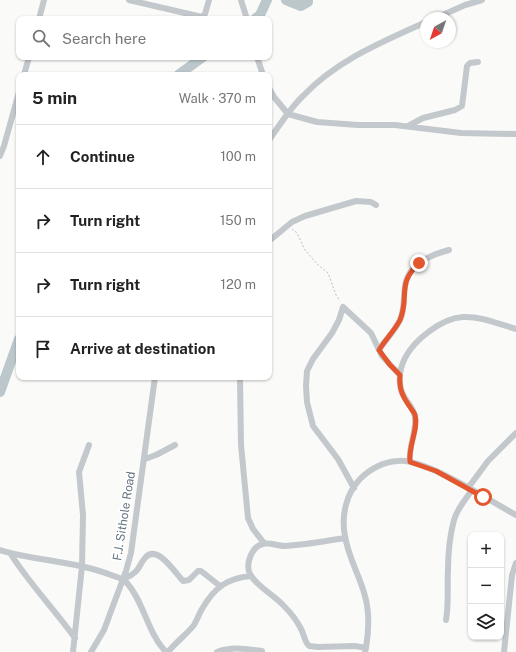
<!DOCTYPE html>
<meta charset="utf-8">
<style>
:root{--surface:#fff;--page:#f6f6f6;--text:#222;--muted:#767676;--line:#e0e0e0}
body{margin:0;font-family:"Public Sans",sans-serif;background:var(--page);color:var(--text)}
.controls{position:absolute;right:12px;bottom:12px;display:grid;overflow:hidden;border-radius:8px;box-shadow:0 1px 3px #0004}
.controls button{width:36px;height:36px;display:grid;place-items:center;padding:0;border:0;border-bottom:1px solid var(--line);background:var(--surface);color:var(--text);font:20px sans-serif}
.compass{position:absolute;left:420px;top:12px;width:36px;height:36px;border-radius:50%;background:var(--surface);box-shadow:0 1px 3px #0004;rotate:220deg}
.stop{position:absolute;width:12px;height:12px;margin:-9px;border:3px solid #e4572e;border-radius:50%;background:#fff}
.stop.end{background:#e4572e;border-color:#fff;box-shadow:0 1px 4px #0008}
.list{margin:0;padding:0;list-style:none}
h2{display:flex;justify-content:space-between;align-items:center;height:52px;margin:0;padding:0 16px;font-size:17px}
h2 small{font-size:13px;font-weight:400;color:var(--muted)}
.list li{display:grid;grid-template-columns:26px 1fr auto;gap:12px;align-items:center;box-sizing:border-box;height:64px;padding:0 16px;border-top:1px solid var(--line)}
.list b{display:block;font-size:15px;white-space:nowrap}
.list em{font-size:13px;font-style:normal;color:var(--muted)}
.icon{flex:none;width:22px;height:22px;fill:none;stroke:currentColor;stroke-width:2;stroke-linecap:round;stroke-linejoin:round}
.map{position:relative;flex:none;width:516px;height:652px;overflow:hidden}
.search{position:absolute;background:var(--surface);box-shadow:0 1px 3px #0004;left:16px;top:16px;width:256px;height:44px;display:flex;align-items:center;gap:10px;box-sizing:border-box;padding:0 14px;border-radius:8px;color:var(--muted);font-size:15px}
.panel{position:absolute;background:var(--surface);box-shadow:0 1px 3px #0004;left:16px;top:72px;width:256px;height:308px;border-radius:8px}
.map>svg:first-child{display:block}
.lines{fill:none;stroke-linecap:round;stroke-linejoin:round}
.river{stroke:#bbc7cb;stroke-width:10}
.path{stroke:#bbbfc2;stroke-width:1;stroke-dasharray:2 2;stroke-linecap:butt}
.minor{stroke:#c3c8cc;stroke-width:6}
.route{stroke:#e4572e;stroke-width:5}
.labels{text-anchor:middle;stroke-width:4;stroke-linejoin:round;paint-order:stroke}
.street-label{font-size:12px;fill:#657683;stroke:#fff}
</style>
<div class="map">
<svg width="516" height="652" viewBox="0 0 516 652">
<rect width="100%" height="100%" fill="#fafaf8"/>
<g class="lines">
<path class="river" d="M286,0L301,6L308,2V0
M255,19L260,15L267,0
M178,75L203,57
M0,392L19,339"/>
<path class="path" d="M292,229L297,233L305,250L317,264L328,273L336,295L340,301"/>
<path class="minor" d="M129,0L202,17L205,14L209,0
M241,0L247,19
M436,18L465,5L482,0
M39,19L44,0
M257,57L263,75
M24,75L29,57
M269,88L274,97L288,114L317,122L358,125H395L461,133L516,134
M408,126L423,118L455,110L462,106L467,66L470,63L478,62
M269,140C280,125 290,108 303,96C337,60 382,42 426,22
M0,156L4,146L19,92
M269,241L292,222L305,216L356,201L371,202L376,205
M343,307L339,320L332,333L313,359L307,371L306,386L307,402L313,426L338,459L354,488
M343,307L371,333L382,356L400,375
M379,350C385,340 395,331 400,320C405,309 403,298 405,287C407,265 430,255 449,250
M240,377L241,445L248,518L253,529L264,543
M145,459L156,455L175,445
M410,462C408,446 417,432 415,417C414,405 400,398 400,384C399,376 401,366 405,358C414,340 442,318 463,317C480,316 499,324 516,329
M468,488L488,461L516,433
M345,538C325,541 305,545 284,546C278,546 269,542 263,544C252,546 245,564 250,574C257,587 273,594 283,605C289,611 296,619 300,627C304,633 304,641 309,646L318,647L355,646L366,648
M0,550C36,561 75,561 111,575C116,577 123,578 127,583C144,602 147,632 166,652
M10,553C29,583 54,609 75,638
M123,579C127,577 131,576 134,573C139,570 141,562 145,558C157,543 175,573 183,581L189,580L198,571H201L220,586
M446,620C449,603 447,586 448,570C448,554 450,535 454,520C457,509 465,500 472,490
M73,652L82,566L83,515L79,472L89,445
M91,652L104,630L126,571L131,553L155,377
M168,652C176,642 186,635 194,625C197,620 199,614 202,609C214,588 227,578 251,576
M217,652C232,646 247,649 262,651
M365,652L366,648C369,630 370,614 365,596C360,576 348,557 345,536C341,516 346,494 360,479C370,469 383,462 398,461C425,458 490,501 516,515
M504,652L512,575L516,563"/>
</g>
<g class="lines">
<path class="route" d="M419,263C396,285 410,296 400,320C395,330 385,340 379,350L390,365L400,375C399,388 402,396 410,407C411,409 414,412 415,415C419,428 408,446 410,462L436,471L483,497"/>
</g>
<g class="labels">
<g class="street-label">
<text transform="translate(124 516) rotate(-81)" y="4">F.J. Sithole Road</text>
</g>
</g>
</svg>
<div class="controls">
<button>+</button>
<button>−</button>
<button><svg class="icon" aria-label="layers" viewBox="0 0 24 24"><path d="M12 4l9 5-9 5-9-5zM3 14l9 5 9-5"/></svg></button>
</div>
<svg class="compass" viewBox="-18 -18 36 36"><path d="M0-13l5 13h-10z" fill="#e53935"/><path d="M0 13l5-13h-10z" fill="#767676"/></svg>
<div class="stop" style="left:483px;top:497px"></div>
<div class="stop end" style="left:419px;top:263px"></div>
<div class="search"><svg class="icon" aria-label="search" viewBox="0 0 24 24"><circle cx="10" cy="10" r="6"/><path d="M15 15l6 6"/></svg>Search here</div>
<section class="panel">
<h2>5 min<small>Walk · 370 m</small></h2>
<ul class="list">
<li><svg class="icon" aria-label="ahead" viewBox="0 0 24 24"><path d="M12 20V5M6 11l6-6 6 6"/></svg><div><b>Continue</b></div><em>100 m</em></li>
<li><svg class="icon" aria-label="right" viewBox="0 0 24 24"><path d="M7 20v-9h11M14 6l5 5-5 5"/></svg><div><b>Turn right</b></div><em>150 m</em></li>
<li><svg class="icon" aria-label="right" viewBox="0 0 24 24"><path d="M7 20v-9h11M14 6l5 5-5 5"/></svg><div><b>Turn right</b></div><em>120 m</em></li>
<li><svg class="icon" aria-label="arrive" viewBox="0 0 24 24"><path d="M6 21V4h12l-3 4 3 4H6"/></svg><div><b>Arrive at destination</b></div></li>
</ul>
</section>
</div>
